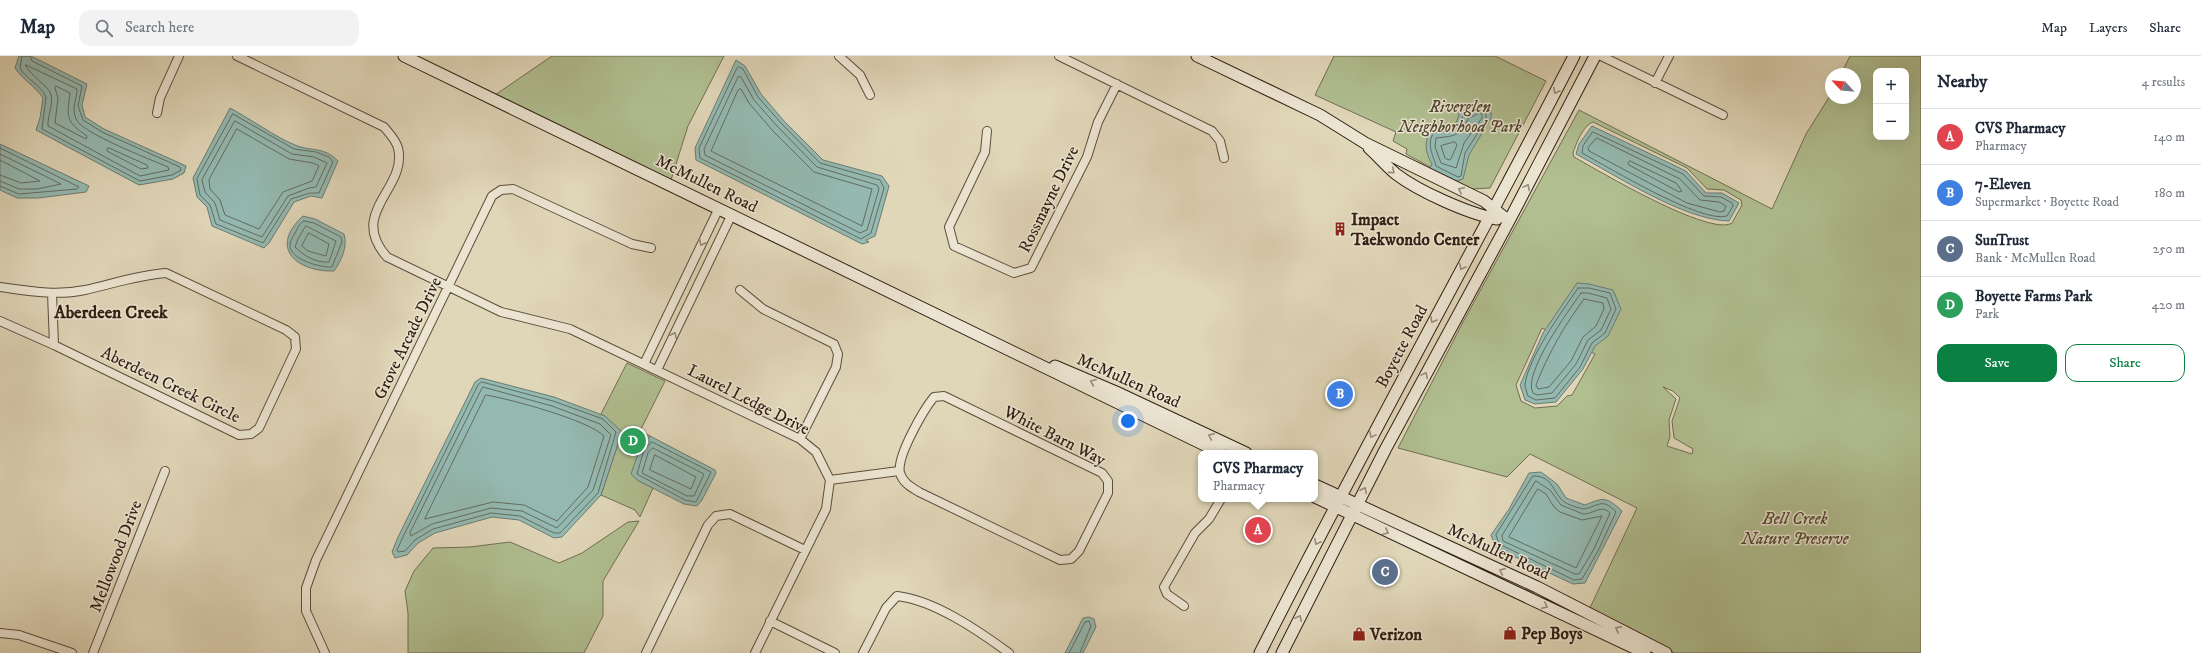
<!DOCTYPE html>
<meta charset="utf-8">
<style>
:root{--surface:#fff;--page:#f2f2f3;--text:#1f2937;--muted:#747a83;--line:#e0e1e3;--accent:#0b8043}
body{margin:0;font-family:"IM FELL DW Pica",serif;background:var(--page);color:var(--text)}
.controls{position:absolute;right:12px;top:12px;display:grid;overflow:hidden;border-radius:8px;box-shadow:0 4px 16px #0002}
.controls button{width:36px;height:36px;display:grid;place-items:center;padding:0;border:0;border-bottom:1px solid var(--line);background:var(--surface);color:var(--text);font:20px sans-serif}
.compass{position:absolute;left:1825px;top:12px;width:36px;height:36px;border-radius:50%;background:var(--surface);box-shadow:0 4px 16px #0002;rotate:296deg}
.you{position:absolute;left:1128px;top:365px;width:14px;height:14px;margin:-10px;border:3px solid #fff;border-radius:50%;background:#1a73e8;box-shadow:0 0 0 6px #1a73e833}
.badge{display:grid;place-items:center;width:26px;height:26px;border-radius:50%;background:var(--accent);color:#fff;font-size:13px;font-weight:700}
.pin{position:absolute;translate:-50% -50%;border:2px solid #fff;box-shadow:0 1px 4px #0006}
.popup{position:absolute;left:1198px;top:394px;width:120px;height:52px;box-sizing:border-box;display:grid;place-content:center;border-radius:8px;background:var(--surface);filter:drop-shadow(0 1px 3px #0005);font-size:13px;white-space:nowrap;color:var(--muted)}
.popup b{font-size:15px;color:var(--text)}
.popup::after{content:'';position:absolute;left:50%;top:100%;margin-left:-8px;border:8px solid transparent;border-top-color:var(--surface)}
.list{margin:0;padding:0;list-style:none}
h2{display:flex;justify-content:space-between;align-items:center;height:52px;margin:0;padding:0 16px;font-size:17px}
h2 small{font-size:13px;font-weight:400;color:var(--muted)}
.list li{display:grid;grid-template-columns:26px 1fr auto;gap:12px;align-items:center;box-sizing:border-box;height:56px;padding:0 16px;border-top:1px solid var(--line)}
.list b{display:block;font-size:15px;white-space:nowrap}
.list p{margin:0;font-size:13px;white-space:nowrap;color:var(--muted)}
.list em{font-size:13px;font-style:normal;color:var(--muted)}
.actions{display:flex;gap:8px;padding:12px 16px}
.actions a{flex:1;padding:9px 0;border:1px solid var(--accent);border-radius:12px;text-align:center;font-size:14px;color:var(--accent)}
.actions .main{background:var(--accent);color:#fff}
.icon{flex:none;width:22px;height:22px;fill:none;stroke:currentColor;stroke-width:2;stroke-linecap:round;stroke-linejoin:round}
.map{position:relative;flex:none;width:1921px;height:597px;overflow:hidden}
header{display:flex;align-items:center;gap:24px;box-sizing:border-box;height:56px;padding:0 20px;background:var(--surface);border-bottom:1px solid var(--line)}
header strong{font-size:19px}
nav{display:flex;gap:22px;margin-inline-start:auto;font-size:14px}
.search{width:280px;height:36px;background:var(--page);display:flex;align-items:center;gap:10px;box-sizing:border-box;padding:0 14px;border-radius:12px;color:var(--muted);font-size:15px}
main{display:flex}
aside{flex:1;background:var(--surface)}
.map>svg:first-child{display:block}
.green{fill:#b0be90;stroke:#706e52;fill-rule:evenodd}
.water{fill:#94b9b1;stroke:#6c7b72}
.lines{fill:none;stroke-linecap:round;stroke-linejoin:round}
.shore{stroke:#626c62;stroke-width:1}
.street-casing{stroke:#5d4d3c;stroke-width:10}
.secondary-casing{stroke:#311f13;stroke-width:13}
.street{stroke:#ebe4d1;stroke-width:8}
.secondary{stroke:#ebe4d1;stroke-width:11}
.oneway{stroke:#978b7c}
.labels{text-anchor:middle;stroke-width:3;stroke-linejoin:round;paint-order:stroke}
.park-label{font-size:17px;font-style:italic;fill:#514732;stroke:#ebe4d1}
.street-label{font-size:17px;fill:#311f13;stroke:#ebe4d1}
.poi-label{font-size:17px;font-weight:bold;fill:#311f13;stroke:#ebe4d1;text-anchor:start}
.neighbourhood-label{font-size:18px;font-weight:bold;fill:#311f13;stroke:#ebe4d1}
</style>
<header>
<strong>Map</strong>
<div class="search"><svg class="icon" aria-label="search" viewBox="0 0 24 24"><circle cx="10" cy="10" r="6"/><path d="M15 15l6 6"/></svg>Search here</div>
<nav><a>Map</a><a>Layers</a><a>Share</a></nav>
</header>
<main>
<div class="map">
<svg width="1921" height="597" viewBox="0 0 1921 597">
<rect width="100%" height="100%" fill="#e0d6b8"/>
<filter id="stains"><feTurbulence type="fractalNoise" baseFrequency=".005" numOctaves="4"/><feColorMatrix values="0 0 0 0 .2 0 0 0 0 .09 0 0 0 0 .02 0 0 0 .5 -.17"/></filter>
<radialGradient id="worn" r=".72"><stop offset=".6" stop-color="#630" stop-opacity="0"/><stop offset="1" stop-color="#630" stop-opacity=".3"/></radialGradient>
<path class="green" d="M552,0H724L688,70L671,124L495,39Z
M1334,0H1495L1546,25L1490,132L1471,133L1406,98L1407,93L1393,85L1396,76L1315,39Z
M1850,0H1921V597H1675L1589,554L1637,452L1530,398L1507,421L1398,392L1463,266L1579,54L1772,153L1806,78L1831,38V42H1855V18H1841ZM1876,15H1906V81H1876ZM1593,66L1687,112L1707,133L1724,134L1741,144L1742,149L1732,167C1710,181 1599,115 1574,101L1573,97C1576,88 1583,69 1593,66ZM1542,272L1595,298L1572,339L1567,340L1557,350L1535,352L1521,345L1516,329ZM1663,331L1673,335L1680,342L1672,365L1674,382L1693,393L1692,398L1667,390L1670,381L1669,364L1676,343Z
M627,307L665,325L640,375L650,380L640,392L637,424L653,432L640,461L635,454L601,439L622,376L601,358Z
M639,465L603,525V560L584,597H408V557L405,535L414,515L433,492L470,491L510,486L559,507L582,497L628,466Z"/>
<path class="water" d="M19,0L33,1L87,28L82,49L85,61L104,73L186,110L184,117L173,123L139,129L36,74L40,62L43,42C35,30 23,24 15,12Z
M736,4L745,10L761,38L784,65L823,104L882,120L889,130L875,180L866,184L869,186L862,188L696,104L695,92Z
M1478,48L1488,50L1491,55V62L1469,99L1463,123L1457,125L1430,112L1432,108C1424,95 1424,82 1434,70C1447,78 1459,70 1459,55Z
M230,52C249,62 277,82 295,89C312,96 323,90 338,105L322,142L311,140L294,146L269,187L264,192L212,170L207,151L197,141L193,122Z
M1592,70L1686,115L1706,137H1722L1739,147L1729,165C1684,164 1617,120 1576,98L1579,88Z
M0,88L89,130L86,136L38,142H17L0,134Z
M303,160L315,163L344,178C348,191 341,205 334,215C297,216 268,192 303,160Z
M1577,227L1589,228L1613,234L1621,253L1608,280L1595,290L1583,313L1556,346L1535,348L1525,344L1520,329L1543,277Z
M481,322L554,341L605,360L622,376L601,439L562,481L554,482L519,464L492,461L435,477L418,487L407,499L395,502L392,496L398,481L475,326Z
M650,380L715,414L716,417L702,444L697,450L684,448L637,424L631,418L640,392Z
M1541,416L1557,428L1566,442L1585,449C1604,441 1607,441 1622,455L1585,527L1573,528L1496,492L1491,479L1509,453L1529,417Z
M1089,561L1094,563L1096,571L1083,597H1065L1083,562Z"/>
<g class="lines">
<path class="shore" d="M22,0L20,12C27,24 40,28 46,41L42,73L140,125L172,119L181,114L180,111L102,76L83,64L78,50L82,30L32,5L30,0
M26,9L77,33C77,45 71,50 76,63C81,77 152,104 168,111L169,114L140,120L48,70C47,60 55,46 50,36C45,28 25,14 26,9Z
M739,11L743,13L758,41L781,67L820,107L880,124L884,132L871,177L861,183L700,102L699,92L737,12Z
M741,21L754,44L777,70L817,111L877,129L879,133L867,174L860,177L705,99L704,93L738,21Z
M56,30L70,37C67,61 65,65 87,80L86,83L55,67L58,42L55,32Z
M741,33L749,47L773,75L814,116L872,133L862,170L711,95L738,34Z
M1479,52L1486,54V64L1465,97L1461,120L1458,121L1436,110C1433,98 1426,89 1434,76C1450,74 1457,81 1463,59Z
M1480,57L1482,58V62L1464,87L1456,112L1441,107L1435,91L1436,82C1453,80 1460,81 1468,63Z
M233,58L294,93L316,96L329,101L333,106L319,137H310L291,143L263,187L216,168L210,149L200,139L197,123Z
M235,65L292,98L314,101L327,107L316,131L309,132L288,140L262,181L220,164L215,147L205,136L202,124Z
M237,73L289,103L313,107L319,110L312,125L283,136L259,173L225,159L220,144L210,133L209,124Z
M1593,76L1683,118L1704,140L1721,141L1732,147L1733,150L1727,160C1702,168 1608,111 1582,97L1583,90Z
M1597,82L1680,123L1700,144L1719,146L1726,150L1724,155L1720,156L1687,147L1589,95L1588,92Z
M1455,86L1457,89L1451,103L1449,104L1445,102L1441,90Z
M0,92L79,131L77,133L19,138L0,130
M109,92L147,109L148,112L141,113L107,95V93Z
M0,98L61,128L37,133H19L0,125
M0,104L40,125L21,127L0,119
M1630,105L1676,127L1682,135L1679,136L1629,109L1628,107Z
M304,165L314,167L341,181L342,186L332,211C321,212 289,203 290,189C290,185 293,181 295,177C298,172 299,168 304,165Z
M306,170L336,185L329,206C316,207 304,200 295,191L298,183Z
M309,177L329,188L326,200L308,195L302,190Z
M1578,232H1589L1610,237L1616,253L1605,277L1592,287L1580,311L1555,342L1536,344L1528,340C1527,337 1525,332 1525,328C1529,300 1562,256 1578,232Z
M1581,237H1588L1607,242L1611,253L1601,274L1588,284L1576,308L1552,337L1537,339L1533,337C1522,318 1569,254 1581,237Z
M1584,243L1603,247L1604,253L1596,270L1583,281L1571,305L1549,331L1538,333L1536,329C1548,298 1564,270 1584,243Z
M482,326L553,345L603,363L616,376L598,437L560,477H554L520,460L491,457L433,473L415,484L405,495L398,496L397,494L402,483L478,329Z
M483,331L552,350L600,368L611,379L593,434L557,472L522,455L491,452L432,468L411,480L410,477Z
M486,339C510,343 588,364 604,380L588,431L557,465L524,449L493,446L425,463Z
M652,386L711,416L696,446L685,444L637,418L644,394Z
M653,392L704,418L694,440H687L642,417L648,397Z
M655,399L696,421L691,433L650,414Z
M1533,420C1552,419 1553,436 1563,445C1568,449 1578,452 1584,453C1600,449 1603,442 1616,456L1598,495L1582,523L1574,524L1499,488L1496,479Z
M1536,425L1550,434L1561,449L1583,458C1594,458 1601,448 1610,457L1594,493L1579,518H1575L1503,485L1502,480Z
M1538,433L1546,438L1554,451L1560,456L1582,464L1602,460L1576,512L1509,481Z
M1069,597L1085,566L1089,565L1091,570L1080,597"/>
<g class="street-casing">
<path id="street" d="M237,0L384,71C389,77 396,84 398,92C408,133 347,156 387,201L501,256L570,273L800,383L816,396L830,424L826,453L755,597
M839,0L860,19L870,39
M1059,0L1212,75L1220,85L1224,102
M1601,0L1723,59
M1655,27L1669,0
M157,57L160,42L179,0
M987,75L985,96L949,171L954,190L1014,217L1031,212L1087,101L1098,66L1117,28
M0,231C29,235 56,240 85,234C112,228 138,219 166,217L286,274L295,281L296,293L259,372L251,378L239,379L54,289L0,265
M740,234L763,253L834,288L838,298L836,311L800,383
M52,237L54,289
M644,308L719,152
M657,314L732,158
M944,340L1102,417L1108,425V437L1079,495L1071,503L1060,504L919,436C911,431 903,427 900,417C896,401 924,353 934,341Z
M830,424L899,415
M1184,550L1167,538L1164,531L1195,477L1209,463L1221,443
M770,565L835,597
M0,577L19,579L72,597
M93,597L165,415
M325,597L306,555V532L316,504L492,140L501,134L513,133L632,188L651,192
M646,597L708,469L716,460L730,458L805,494
M863,597L886,552L897,540C934,544 979,575 1009,597"/>
</g>
<g class="secondary-casing">
<path id="secondary" d="M404,0L1221,397
M1197,0L1320,59L1365,87L1484,145L1509,165
M1369,92C1378,100 1386,110 1396,118C1418,135 1469,158 1497,163
M1055,310L1116,336L1246,397
M1315,429L1537,531L1666,597
M1315,441L1645,597
M1260,597C1361,396 1471,200 1574,0
M1282,597L1385,394L1509,165L1595,0"/>
</g>
<use href="#street" class="street"/>
<use href="#secondary" class="secondary"/>
</g>
<defs><path id="oneway-chevron" d="M-2-3.5L2.5 0L-2 3.5" fill="none" stroke-width="1.6" stroke-linecap="round" stroke-linejoin="round"/></defs>
<g class="oneway">
<use href="#oneway-chevron" transform="translate(1556 35) rotate(117)"/>
<use href="#oneway-chevron" transform="translate(1392 115) rotate(40)"/>
<use href="#oneway-chevron" transform="translate(1527 131) rotate(-62)"/>
<use href="#oneway-chevron" transform="translate(1461 134) rotate(-154)"/>
<use href="#oneway-chevron" transform="translate(702 187) rotate(116)"/>
<use href="#oneway-chevron" transform="translate(1462 211) rotate(119)"/>
<use href="#oneway-chevron" transform="translate(1433 264) rotate(119)"/>
<use href="#oneway-chevron" transform="translate(674 279) rotate(-64)"/>
<use href="#oneway-chevron" transform="translate(1425 319) rotate(-62)"/>
<use href="#oneway-chevron" transform="translate(1093 326) rotate(-157)"/>
<use href="#oneway-chevron" transform="translate(1372 379) rotate(118)"/>
<use href="#oneway-chevron" transform="translate(1211 380) rotate(-155)"/>
<use href="#oneway-chevron" transform="translate(1364 434) rotate(-63)"/>
<use href="#oneway-chevron" transform="translate(1386 476) rotate(25)"/>
<use href="#oneway-chevron" transform="translate(1317 486) rotate(117)"/>
<use href="#oneway-chevron" transform="translate(1502 515) rotate(-156)"/>
<use href="#oneway-chevron" transform="translate(1545 550) rotate(25)"/>
<use href="#oneway-chevron" transform="translate(1299 562) rotate(-63)"/>
<use href="#oneway-chevron" transform="translate(1618 573) rotate(-153)"/>
</g>
<defs>
<g id="building-bare" transform="scale(1.08)"><path d="M-4-6H4V6H1V3H-1V6H-4ZM-2.5-4.3h1.7v1.8h-1.7ZM.8-4.3h1.7v1.8H.8ZM-2.5-1h1.7V.8h-1.7ZM.8-1h1.7V.8H.8Z" fill="#8f2418" stroke="#ebe4d1" stroke-width="2.5" paint-order="stroke"/></g>
<g id="shop-bare" transform="scale(1.08)"><path d="M-5-2.5h2.3a2.7 3.5 0 0 1 5.4 0H5L5.5 6h-11ZM-1.5-2.5h3a1.5 2.3 0 0 0-3 0Z" fill="#8f2418" stroke="#ebe4d1" stroke-width="2.5" paint-order="stroke"/></g>
</defs>
<g fill-rule="evenodd">
<use href="#building-bare" x="1340" y="173"/>
<use href="#shop-bare" x="1510" y="577"/>
<use href="#shop-bare" x="1359" y="578"/>
</g>
<g class="labels">
<g class="park-label">
<text x="1460" y="56">Riverglen<tspan x="1460" dy="20">Neighborhood Park</tspan></text>
<text x="1795" y="468">Bell Creek<tspan x="1795" dy="20">Nature Preserve</tspan></text>
</g>
<g class="street-label">
<text transform="translate(707 127) rotate(26)" y="6">McMullen Road</text>
<text transform="translate(1048 143) rotate(-64)" y="6">Rossmayne Drive</text>
<text transform="translate(407 282) rotate(-64)" y="6">Grove Arcade Drive</text>
<text transform="translate(1401 290) rotate(-62)" y="6">Boyette Road</text>
<text transform="translate(1129 324) rotate(24)" y="6">McMullen Road</text>
<text transform="translate(171 328) rotate(26)" y="6">Aberdeen Creek Circle</text>
<text transform="translate(749 343) rotate(27)" y="6">Laurel Ledge Drive</text>
<text transform="translate(1055 379) rotate(27)" y="6">White Barn Way</text>
<text transform="translate(1499 495) rotate(25)" y="6">McMullen Road</text>
<text transform="translate(115 500) rotate(-69)" y="6">Mellowood Drive</text>
</g>
<g class="poi-label">
<text x="1351" y="169">Impact<tspan x="1351" dy="20">Taekwondo Center</tspan></text>
<text x="1521" y="583">Pep Boys</text>
<text x="1370" y="584">Verizon</text>
</g>
<g class="neighbourhood-label">
<text x="111" y="262">Aberdeen Creek</text>
</g>
</g>
<rect width="100%" height="100%" filter="url(#stains)"/>
<rect width="100%" height="100%" fill="url(#worn)"/>
</svg>
<div class="controls">
<button>+</button>
<button>−</button>
</div>
<svg class="compass" viewBox="-18 -18 36 36"><path d="M0-13l5 13h-10z" fill="#e53935"/><path d="M0 13l5-13h-10z" fill="#747a83"/></svg>
<div class="you"></div>
<div class="pin badge" style="left:1258px;top:474px;background:#e0444e">A</div>
<div class="popup"><b>CVS Pharmacy</b>Pharmacy</div>
<div class="pin badge" style="left:1340px;top:338px;background:#3f7fe0">B</div>
<div class="pin badge" style="left:1385px;top:516px;background:#5c6f8a">C</div>
<div class="pin badge" style="left:633px;top:385px;background:#2e9e5b">D</div>
</div>
<aside>
<h2>Nearby<small>4 results</small></h2>
<ul class="list">
<li><span class="badge" style="background:#e0444e">A</span><div><b>CVS Pharmacy</b><p>Pharmacy</p></div><em>140 m</em></li>
<li><span class="badge" style="background:#3f7fe0">B</span><div><b>7-Eleven</b><p>Supermarket · Boyette Road</p></div><em>180 m</em></li>
<li><span class="badge" style="background:#5c6f8a">C</span><div><b>SunTrust</b><p>Bank · McMullen Road</p></div><em>250 m</em></li>
<li><span class="badge" style="background:#2e9e5b">D</span><div><b>Boyette Farms Park</b><p>Park</p></div><em>420 m</em></li>
</ul>
<div class="actions"><a class="main">Save</a><a>Share</a></div>
</aside>
</main>
